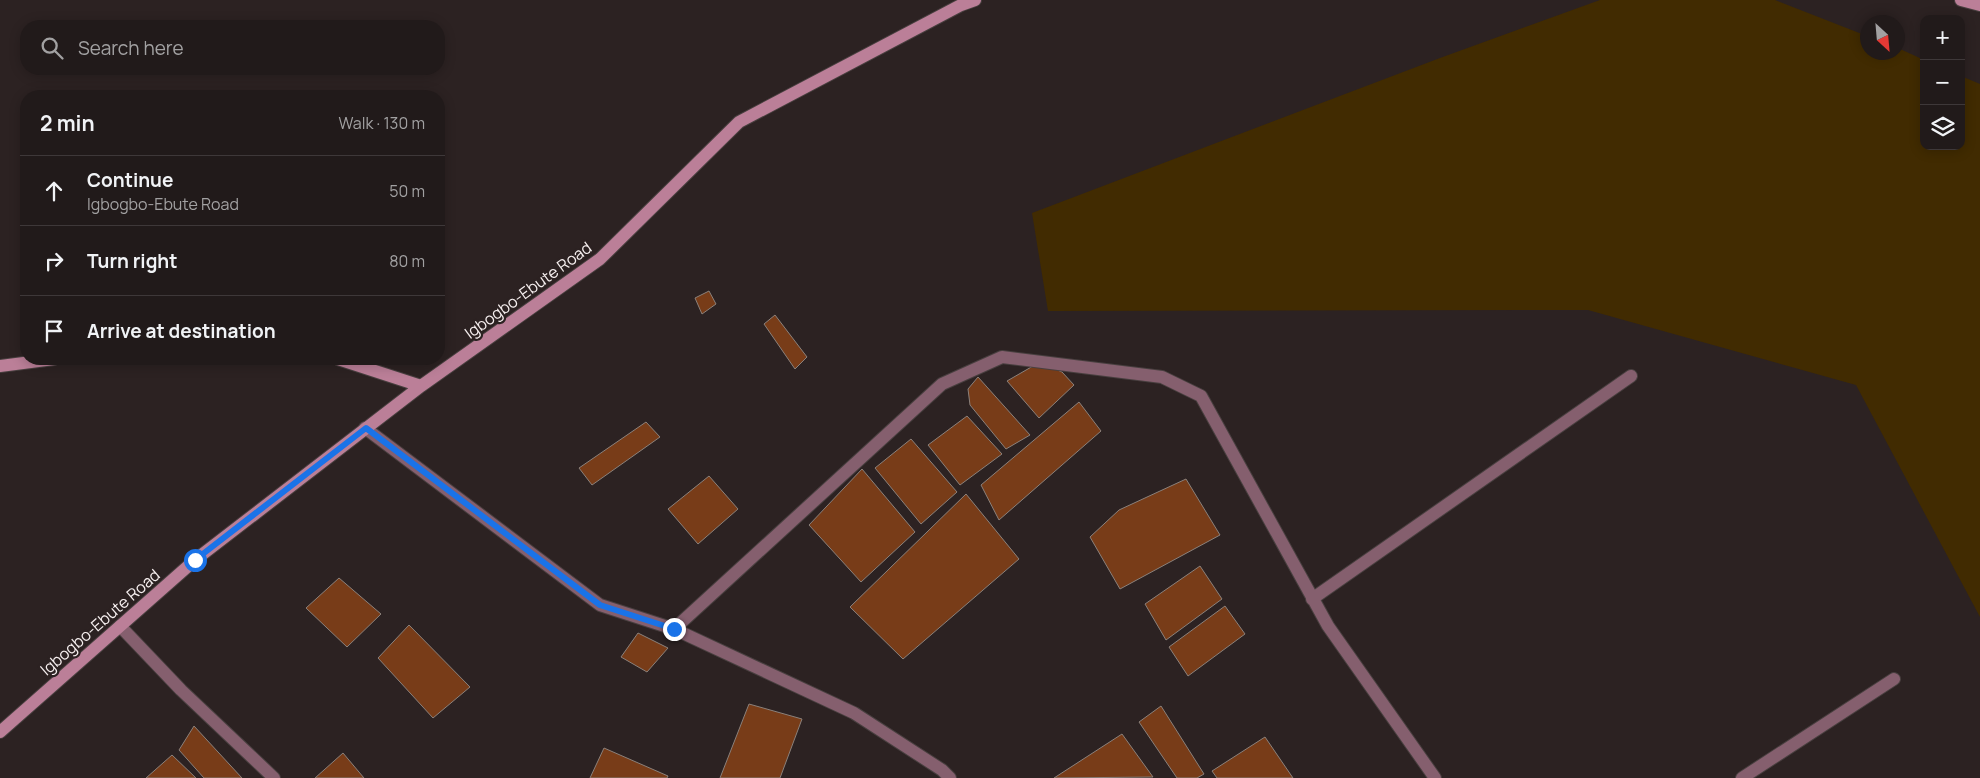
<!DOCTYPE html>
<meta charset="utf-8">
<style>
:root{--surface:#211a1a;--page:#2d2727;--text:#f1f3f6;--muted:#a2a1a2;--line:#3e3839}
body{margin:0;font-family:Manrope,sans-serif;background:var(--page);color:var(--text)}
.controls{position:absolute;right:15px;top:15px;display:grid;overflow:hidden;border-radius:10px;box-shadow:0 2px 12px #0003}
.controls button{width:45px;height:45px;display:grid;place-items:center;padding:0;border:0;border-bottom:1px solid var(--line);background:var(--surface);color:var(--text);font:25px sans-serif}
.compass{position:absolute;left:1860px;top:15px;width:45px;height:45px;border-radius:50%;background:var(--surface);box-shadow:0 2px 12px #0003;rotate:154deg}
.stop{position:absolute;width:15px;height:15px;margin:-11px;border:4px solid #1a73e8;border-radius:50%;background:#fff}
.stop.end{background:#1a73e8;border-color:#fff;box-shadow:0 1px 5px #0008}
.list{margin:0;padding:0;list-style:none}
h2{display:flex;justify-content:space-between;align-items:center;height:65px;margin:0;padding:0 20px;font-size:21px}
h2 small{font-size:16px;font-weight:400;color:var(--muted)}
.list li{display:grid;grid-template-columns:32px 1fr auto;gap:15px;align-items:center;box-sizing:border-box;height:70px;padding:0 20px;border-top:1px solid var(--line)}
.list b{display:block;font-size:19px;white-space:nowrap}
.list p{margin:0;font-size:16px;white-space:nowrap;color:var(--muted)}
.list em{font-size:16px;font-style:normal;color:var(--muted)}
.icon{flex:none;width:28px;height:28px;fill:none;stroke:currentColor;stroke-width:2;stroke-linecap:round;stroke-linejoin:round}
.map{position:relative;flex:none;width:1980px;height:778px;overflow:hidden}
.search{position:absolute;background:var(--surface);box-shadow:0 2px 12px #0003;left:20px;top:20px;width:425px;height:55px;display:flex;align-items:center;gap:12px;box-sizing:border-box;padding:0 18px;border-radius:20px;color:var(--muted);font-size:19px}
.panel{position:absolute;background:var(--surface);box-shadow:0 2px 12px #0003;left:20px;top:90px;width:425px;height:275px;border-radius:20px}
.map>svg:first-child{display:block}
.green{fill:#412b01}
.building{fill:#783c18;stroke:#8b817b}
.lines{fill:none;stroke-linecap:round;stroke-linejoin:round}
.street-casing{stroke:#483f3f;stroke-width:14}
.secondary-casing{stroke:#483f3f;stroke-width:14}
.street{stroke:#855f6e;stroke-width:12}
.secondary{stroke:#bb7f98;stroke-width:12}
.route{stroke:#1a73e8;stroke-width:6}
.labels{text-anchor:middle;stroke-width:4.5;stroke-linejoin:round;paint-order:stroke}
.street-label{font-size:16px;fill:#f7f0f0;stroke:#2c2222}
</style>
<div class="map">
<svg width="1980" height="778" viewBox="0 0 1980 778">
<rect width="100%" height="100%" fill="#2c2222"/>
<path class="green" d="M1600,0H1775L1867,36L1868,52H1898V48L1924,60V146H1961V76L1980,84V617L1856,385L1588,310L1048,311L1032,213L1440,58Z"/>
<path class="building" d="M709,291L716,304L702,314L695,298Z
M775,315L807,357L795,369L764,324Z
M1040,362L1062,372L1074,385L1039,418L1007,381Z
M978,377L1030,435L1006,449L970,405L968,389Z
M1079,402L1101,431L999,520L981,485Z
M967,416L1002,454L960,485L928,445Z
M646,422L660,437L592,485L579,468Z
M911,439L957,492L921,524L875,468Z
M862,469L915,532L861,582L809,525Z
M709,476L738,509L698,544L668,509Z
M1186,479L1220,535L1120,589L1090,537L1119,510Z
M966,494L1019,559L903,659L850,607Z
M1200,566L1222,599L1166,640L1145,604Z
M339,578L381,614L347,647L306,608Z
M1225,606L1245,634L1188,676L1169,647Z
M409,625L470,687L433,718L378,658Z
M638,633L668,648L647,672L621,657Z
M749,704L802,719L780,778H720Z
M1161,706L1204,774L1197,778H1177L1139,722Z
M194,726L242,778H204L179,750Z
M1122,734L1153,777L1054,778Z
M1265,737L1293,778H1217L1212,771Z
M604,748L668,776L667,778H590Z
M343,753L364,778H315Z
M172,755L196,778H146Z"/>
<g class="lines">
<g class="street-casing">
<path id="street" d="M365,428L600,605L674,629L854,713L942,770L950,778
M1312,599L1631,376
M120,626L181,690L274,778
M674,629L942,384L1002,357L1162,377L1201,396L1328,626L1435,778
M1742,778L1894,679"/>
</g>
<g class="secondary-casing">
<path id="secondary" d="M1961,0L1980,5
M338,359L421,386
M0,366L54,359
M0,732L195,560L421,386L600,259L739,122L961,5L975,0"/>
</g>
<use href="#street" class="street"/>
<use href="#secondary" class="secondary"/>
</g>
<g class="lines">
<path class="route" d="M195,560L366,428L600,605L674,629"/>
</g>
<g class="labels">
<g class="street-label">
<text transform="translate(528 290) rotate(-36)" y="6">Igbogbo-Ebute Road</text>
<text transform="translate(100 622) rotate(-41)" y="6">Igbogbo-Ebute Road</text>
</g>
</g>
</svg>
<div class="controls">
<button>+</button>
<button>−</button>
<button><svg class="icon" aria-label="layers" viewBox="0 0 24 24"><path d="M12 4l9 5-9 5-9-5zM3 14l9 5 9-5"/></svg></button>
</div>
<svg class="compass" viewBox="-18 -18 36 36"><path d="M0-13l5 13h-10z" fill="#e53935"/><path d="M0 13l5-13h-10z" fill="#a2a1a2"/></svg>
<div class="stop" style="left:195px;top:560px"></div>
<div class="stop end" style="left:674px;top:629px"></div>
<div class="search"><svg class="icon" aria-label="search" viewBox="0 0 24 24"><circle cx="10" cy="10" r="6"/><path d="M15 15l6 6"/></svg>Search here</div>
<section class="panel">
<h2>2 min<small>Walk · 130 m</small></h2>
<ul class="list">
<li><svg class="icon" aria-label="ahead" viewBox="0 0 24 24"><path d="M12 20V5M6 11l6-6 6 6"/></svg><div><b>Continue</b><p>Igbogbo-Ebute Road</p></div><em>50 m</em></li>
<li><svg class="icon" aria-label="right" viewBox="0 0 24 24"><path d="M7 20v-9h11M14 6l5 5-5 5"/></svg><div><b>Turn right</b></div><em>80 m</em></li>
<li><svg class="icon" aria-label="arrive" viewBox="0 0 24 24"><path d="M6 21V4h12l-3 4 3 4H6"/></svg><div><b>Arrive at destination</b></div></li>
</ul>
</section>
</div>
